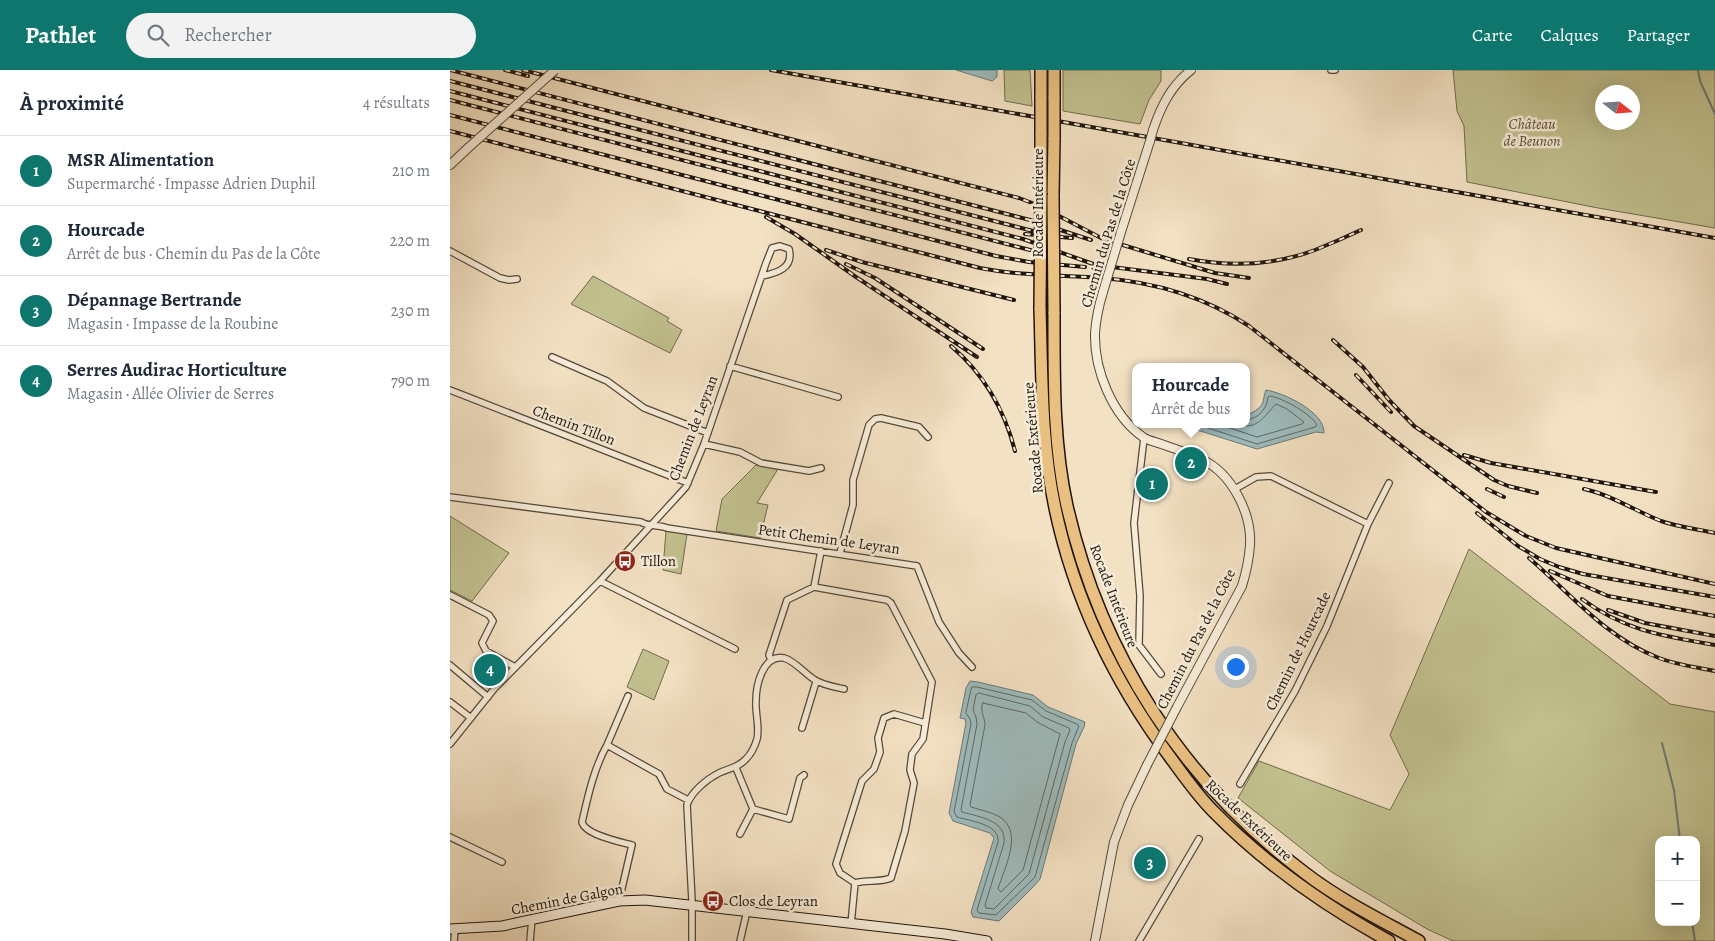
<!DOCTYPE html>
<html lang="fr">
<meta charset="utf-8">
<style>
:root{--surface:#fff;--page:#f2f2f3;--text:#1f2937;--muted:#747a83;--line:#e0e1e3;--accent:#0f766e}
body{margin:0;font-family:Alegreya,serif;background:var(--page);color:var(--text)}
.controls{position:absolute;right:15px;bottom:15px;display:grid;overflow:hidden;border-radius:10px;box-shadow:0 5px 20px #0002}
.controls button{width:45px;height:45px;display:grid;place-items:center;padding:0;border:0;border-bottom:1px solid var(--line);background:var(--surface);color:var(--text);font:25px sans-serif}
.compass{position:absolute;left:1145px;top:15px;width:45px;height:45px;border-radius:50%;background:var(--surface);box-shadow:0 5px 20px #0002;rotate:107deg}
.you{position:absolute;left:785px;top:596px;width:18px;height:18px;margin:-12px;border:4px solid #fff;border-radius:50%;background:#1a73e8;box-shadow:0 0 0 8px #1a73e833}
.badge{display:grid;place-items:center;width:32px;height:32px;border-radius:50%;background:var(--accent);color:#fff;font-size:16px;font-weight:700}
.pin{position:absolute;translate:-50% -50%;border:2px solid #fff;box-shadow:0 1px 5px #0006}
.popup{position:absolute;left:682px;top:293px;width:118px;height:65px;box-sizing:border-box;display:grid;place-content:center;border-radius:10px;background:var(--surface);filter:drop-shadow(0 1px 4px #0005);font-size:16px;white-space:nowrap;color:var(--muted)}
.popup b{font-size:19px;color:var(--text)}
.popup::after{content:'';position:absolute;left:50%;top:100%;margin-left:-10px;border:10px solid transparent;border-top-color:var(--surface)}
.list{margin:0;padding:0;list-style:none}
h2{display:flex;justify-content:space-between;align-items:center;height:65px;margin:0;padding:0 20px;font-size:21px}
h2 small{font-size:16px;font-weight:400;color:var(--muted)}
.list li{display:grid;grid-template-columns:32px 1fr auto;gap:15px;align-items:center;box-sizing:border-box;height:70px;padding:0 20px;border-top:1px solid var(--line)}
.list b{display:block;font-size:19px;white-space:nowrap}
.list p{margin:0;font-size:16px;white-space:nowrap;color:var(--muted)}
.list em{font-size:16px;font-style:normal;color:var(--muted)}
.icon{flex:none;width:28px;height:28px;fill:none;stroke:currentColor;stroke-width:2;stroke-linecap:round;stroke-linejoin:round}
.map{position:relative;flex:none;width:1265px;height:871px;overflow:hidden}
header{display:flex;align-items:center;gap:30px;box-sizing:border-box;height:70px;padding:0 25px;background:var(--accent);color:#fff}
header strong{font-size:24px}
nav{display:flex;gap:28px;margin-inline-start:auto;font-size:18px}
.search{width:350px;height:45px;background:var(--page);display:flex;align-items:center;gap:12px;box-sizing:border-box;padding:0 18px;border-radius:28px;color:var(--muted);font-size:19px}
main{display:flex}
aside{flex:1;background:var(--surface)}
.map>svg:first-child{display:block}
.green{fill:#c2c18f;stroke:#716b4e;fill-rule:evenodd}
.water{fill:#9ebbbc;stroke:#6c7976}
.lines{fill:none;stroke-linecap:round;stroke-linejoin:round}
.shore{stroke:#5f6864;stroke-width:1}
.stream{stroke:#6c7976;stroke-width:2}
.minor-casing{stroke:#55483a;stroke-width:8}
.tertiary-casing{stroke:#55483a;stroke-width:10}
.secondary-casing{stroke:#20150c;stroke-width:11}
.motorway-casing{stroke:#20150c;stroke-width:14}
.minor{stroke:#f7ecd8;stroke-width:5.5}
.tertiary{stroke:#f7ecd8;stroke-width:8}
.secondary{stroke:#f7ecd8;stroke-width:9}
.motorway{stroke:#eac082;stroke-width:11}
.rail-casing{stroke:#20150c;stroke-width:4}
.rail{stroke:#f7ecd8;stroke-width:2;stroke-dasharray:5.5;stroke-linecap:butt}
.tertiary-bridge-casing{stroke:#55483a;stroke-width:10;stroke-linecap:butt}
.motorway-bridge-casing{stroke:#20150c;stroke-width:14;stroke-linecap:butt}
.tertiary-bridge{stroke:#f7ecd8;stroke-width:8}
.motorway-bridge{stroke:#eac082;stroke-width:11}
.labels{text-anchor:middle;stroke-width:5;stroke-linejoin:round;paint-order:stroke}
.park-label{font-size:15px;font-style:italic;fill:#59513a;stroke:#f7ecd8}
.street-label{font-size:15px;fill:#20150c;stroke:#f7ecd8}
.poi-label{font-size:15px;fill:#20150c;stroke:#f7ecd8;text-anchor:start}
</style>
<header>
<strong>Pathlet</strong>
<div class="search"><svg class="icon" aria-label="search" viewBox="0 0 24 24"><circle cx="10" cy="10" r="6"/><path d="M15 15l6 6"/></svg>Rechercher</div>
<nav><a>Carte</a><a>Calques</a><a>Partager</a></nav>
</header>
<main>
<aside>
<h2>À proximité<small>4 résultats</small></h2>
<ul class="list">
<li><span class="badge">1</span><div><b>MSR Alimentation</b><p>Supermarché · Impasse Adrien Duphil</p></div><em>210 m</em></li>
<li><span class="badge">2</span><div><b>Hourcade</b><p>Arrêt de bus · Chemin du Pas de la Côte</p></div><em>220 m</em></li>
<li><span class="badge">3</span><div><b>Dépannage Bertrande</b><p>Magasin · Impasse de la Roubine</p></div><em>230 m</em></li>
<li><span class="badge">4</span><div><b>Serres Audirac Horticulture</b><p>Magasin · Allée Olivier de Serres</p></div><em>790 m</em></li>
</ul>
</aside>
<div class="map">
<svg width="1265" height="871" viewBox="0 0 1265 871">
<rect width="100%" height="100%" fill="#f3e1c3"/>
<filter id="stains"><feTurbulence type="fractalNoise" baseFrequency=".004" numOctaves="4"/><feColorMatrix values="0 0 0 0 .2 0 0 0 0 .09 0 0 0 0 .02 0 0 0 .5 -.17"/></filter>
<radialGradient id="worn" r=".72"><stop offset=".6" stop-color="#630" stop-opacity="0"/><stop offset="1" stop-color="#630" stop-opacity=".3"/></radialGradient>
<path class="green" d="M554,0H580L582,36L555,31Z
M613,0H711V11L699,30L690,54L613,41Z
M1003,0H1265V158L1148,138L1017,112L1014,56L1007,41ZM1152,22H1182V52H1152Z
M143,206L219,248L217,251L232,260L220,283L121,234Z
M306,395L328,399L307,433L318,435L310,468L266,461L272,429Z
M0,446L59,483L22,531L0,520Z
M216,460L237,464L231,504L213,500Z
M1019,479L1220,634L1265,642V871H1003L977,859L880,801L788,728L809,691L940,740L959,704L940,665ZM1209,770H1246V852H1209Z
M193,579L219,591L204,630L177,617Z"/>
<path class="water" d="M506,0H547V7L542,11Z
M816,320C834,323 875,342 874,363L866,362L807,379L741,358L740,354H796V346C801,343 811,339 813,332C814,328 814,325 816,320Z
M520,611L528,612L583,625L598,637L635,652L634,657L626,674L590,809L584,816L549,851L523,847L521,842L544,768L540,763L503,751L499,743L516,653L515,649L510,648L516,618Z"/>
<g class="lines">
<path class="shore" d="M746,354L807,374L865,357L867,355C861,344 833,328 820,326L818,327C817,339 808,349 796,350
M768,354L807,367L852,354L854,352L837,339L826,334C817,343 806,362 790,354
M522,617H527L582,630L596,641L627,654L629,656L622,673L585,807L546,845L529,843L527,840L548,772C550,754 520,751 507,747L504,742L521,654L520,649L516,643Z
M529,623L580,636L593,647L619,658L620,660L615,672L579,804L544,839L536,838L535,835L554,773C557,750 529,747 512,742L511,740L527,654L526,647L523,640L526,625Z
M533,633L576,643L587,652L610,664L573,800L551,822L548,819C554,798 574,763 550,747C542,742 530,740 521,737L520,735L535,655C535,647 529,640 533,633Z"/>
<path class="stream" d="M1248,0L1250,11L1265,44
M1212,673L1224,720L1230,770
M1242,852L1245,871"/>
<g class="minor-casing">
<path id="minor" d="M881,0H885
M0,181L50,208L59,210L67,209
M102,287L157,311L194,338L258,363
M280,296L388,327
M0,320L238,413
M694,368L684,453L690,526L689,575L711,604
M254,374L290,382L311,393L359,401L371,398
M785,419L806,407L821,406L918,454
M0,427L191,452C199,457 207,454 217,458L467,496L489,552L509,583L522,597
M390,483L403,435V410L419,355L425,349L431,348L469,357L478,367
M150,511L285,579
M364,517L437,530L441,533L482,612L473,669L462,684L460,700L464,713L455,761L441,808C429,813 418,809 405,813
M0,525L39,545L43,551L32,573L36,581L65,597
M321,590L319,585L337,530L364,517L371,481
M0,595L38,627
M178,626L157,675L209,704L217,719L238,730
M0,632L21,648
M352,658L366,612
M0,674L44,619L150,511L236,417L254,374L316,193L322,178L330,176L339,179C344,198 327,203 312,206
M157,675C144,698 138,726 132,752C135,765 171,772 182,775L169,831
M286,698L303,739L339,749L350,708L354,705
M790,714L845,621L877,556L918,454L939,413
M290,764L303,739
M0,767L52,792
M401,854L405,813L390,803L386,794L412,711L424,699L430,682L428,668L434,648L444,644L475,653
M4,871L5,859
M80,871L82,849
M242,871V831L237,735C241,722 257,709 269,703C279,698 288,698 296,689C301,684 305,676 307,669C310,657 305,643 306,631C306,615 313,584 334,588C345,591 355,604 365,610C373,615 385,617 394,619
M290,871L297,841
M689,871L749,769"/>
</g>
<g class="tertiary-casing">
<path id="tertiary" d="M703,60C711,36 721,16 741,0
M0,95L18,78
M671,162L700,71
M653,222C649,235 646,249 645,263C644,300 662,345 693,367C698,371 707,372 714,375C727,379 740,384 753,390C782,404 802,444 800,475C799,490 796,503 792,516L727,637
M645,871L664,772L678,735L697,695"/>
</g>
<g class="secondary-casing">
<path id="secondary" d="M0,859L52,856L169,831L195,830L495,864L537,871"/>
</g>
<g class="motorway-casing">
<path id="motorway" d="M591,27V0
M604,29V0
M591,65V123
M603,126L604,68
M590,238C592,305 591,372 605,438C624,528 665,613 720,687C734,706 747,725 763,741C815,794 875,836 939,871
M604,242C604,306 603,373 617,436C651,585 733,712 855,803C890,830 931,850 969,871"/>
</g>
<use href="#minor" class="minor"/>
<use href="#tertiary" class="tertiary"/>
<use href="#secondary" class="secondary"/>
<use href="#motorway" class="motorway"/>
<g class="rail-casing">
<path id="rail" d="M0,0L580,150L641,170
M55,0L78,6
M73,0L569,128L590,136L653,169L765,203L799,208
M321,0L1265,168
M0,11L583,161
M0,21L573,169L646,195L757,209L777,214
M0,30L603,186
M0,45L546,186L579,192L635,197
M0,61L530,198C570,206 611,205 652,208C704,212 755,227 799,256L1036,442L1076,466L1106,478L1265,514
M316,147L345,164L406,207L527,287
M575,164L622,168
M376,180L412,192L564,230
M739,189C781,197 825,195 865,180C880,174 896,167 911,160
M396,194L425,208L533,279
M883,270L913,297L939,330L964,356L1044,410L1058,416L1087,423
M501,276C534,304 554,338 565,381
M906,305L941,342
M1014,385L1041,393L1206,422
M1037,419L1054,427
M1134,419C1162,425 1185,441 1211,451C1228,457 1247,459 1265,463
M1027,443L1068,476L1090,489L1109,497L1133,504L1265,527
M1079,488C1121,524 1156,568 1209,588C1227,595 1246,597 1265,601
M1100,501L1158,526L1265,546
M1132,529C1175,561 1214,566 1265,575
M1158,540L1195,553L1265,566"/>
</g>
<use href="#rail" class="rail"/>
<g class="tertiary-bridge-casing">
<path id="tertiary-bridge" d="M700,71L703,60
M18,78L105,0
M653,222L671,162
M697,695L727,637"/>
</g>
<g class="motorway-bridge-casing">
<path id="motorway-bridge" d="M591,65V27
M604,68V29
M603,126L604,242
M590,238L591,123"/>
</g>
<use href="#tertiary-bridge" class="tertiary-bridge"/>
<use href="#motorway-bridge" class="motorway-bridge"/>
</g>
<defs>
<g id="bus-disc" transform="scale(1.125)"><circle r="9.5" fill="#8f2418" stroke="#f7ecd8"/><path d="M-5-6H5V4H4V6H2V4H-2V6H-4V4H-5ZM-3.5-4V0h7V-4ZM-3.5 1.2v1.5H-2V1.2ZM2 1.2v1.5H3.5V1.2Z" fill="#fff"/></g>
</defs>
<g fill-rule="evenodd">
<use href="#bus-disc" x="175" y="491"/>
<use href="#bus-disc" x="263" y="831"/>
</g>
<g class="labels">
<g class="park-label">
<text x="1082" y="59">Château<tspan x="1082" dy="17">de Beunon</tspan></text>
</g>
<g class="street-label">
<text transform="translate(588 133) rotate(-90)" y="5">Rocade Intérieure</text>
<text transform="translate(658 163) rotate(-73)" y="5">Chemin du Pas de la Côte</text>
<text transform="translate(124 355) rotate(21)" y="5">Chemin Tillon</text>
<text transform="translate(243 358) rotate(-69)" y="5">Chemin de Leyran</text>
<text transform="translate(583 368) rotate(-95)" y="5">Rocade Extérieure</text>
<text transform="translate(379 469) rotate(8)" y="5">Petit Chemin de Leyran</text>
<text transform="translate(664 526) rotate(69)" y="5">Rocade Intérieure</text>
<text transform="translate(746 569) rotate(-63)" y="5">Chemin du Pas de la Côte</text>
<text transform="translate(848 581) rotate(-64)" y="5">Chemin de Hourcade</text>
<text transform="translate(799 750) rotate(43)" y="5">Rocade Extérieure</text>
<text transform="translate(117 829) rotate(-11)" y="5">Chemin de Galgon</text>
</g>
<g class="poi-label">
<text x="191" y="496">Tillon</text>
<text x="279" y="836">Clos de Leyran</text>
</g>
</g>
<rect width="100%" height="100%" filter="url(#stains)"/>
<rect width="100%" height="100%" fill="url(#worn)"/>
</svg>
<div class="controls">
<button>+</button>
<button>−</button>
</div>
<svg class="compass" viewBox="-18 -18 36 36"><path d="M0-13l5 13h-10z" fill="#e53935"/><path d="M0 13l5-13h-10z" fill="#747a83"/></svg>
<div class="you"></div>
<div class="pin badge" style="left:702px;top:414px">1</div>
<div class="pin badge" style="left:741px;top:393px">2</div>
<div class="popup"><b>Hourcade</b>Arrêt de bus</div>
<div class="pin badge" style="left:700px;top:793px">3</div>
<div class="pin badge" style="left:40px;top:600px">4</div>
</div>
</main>
